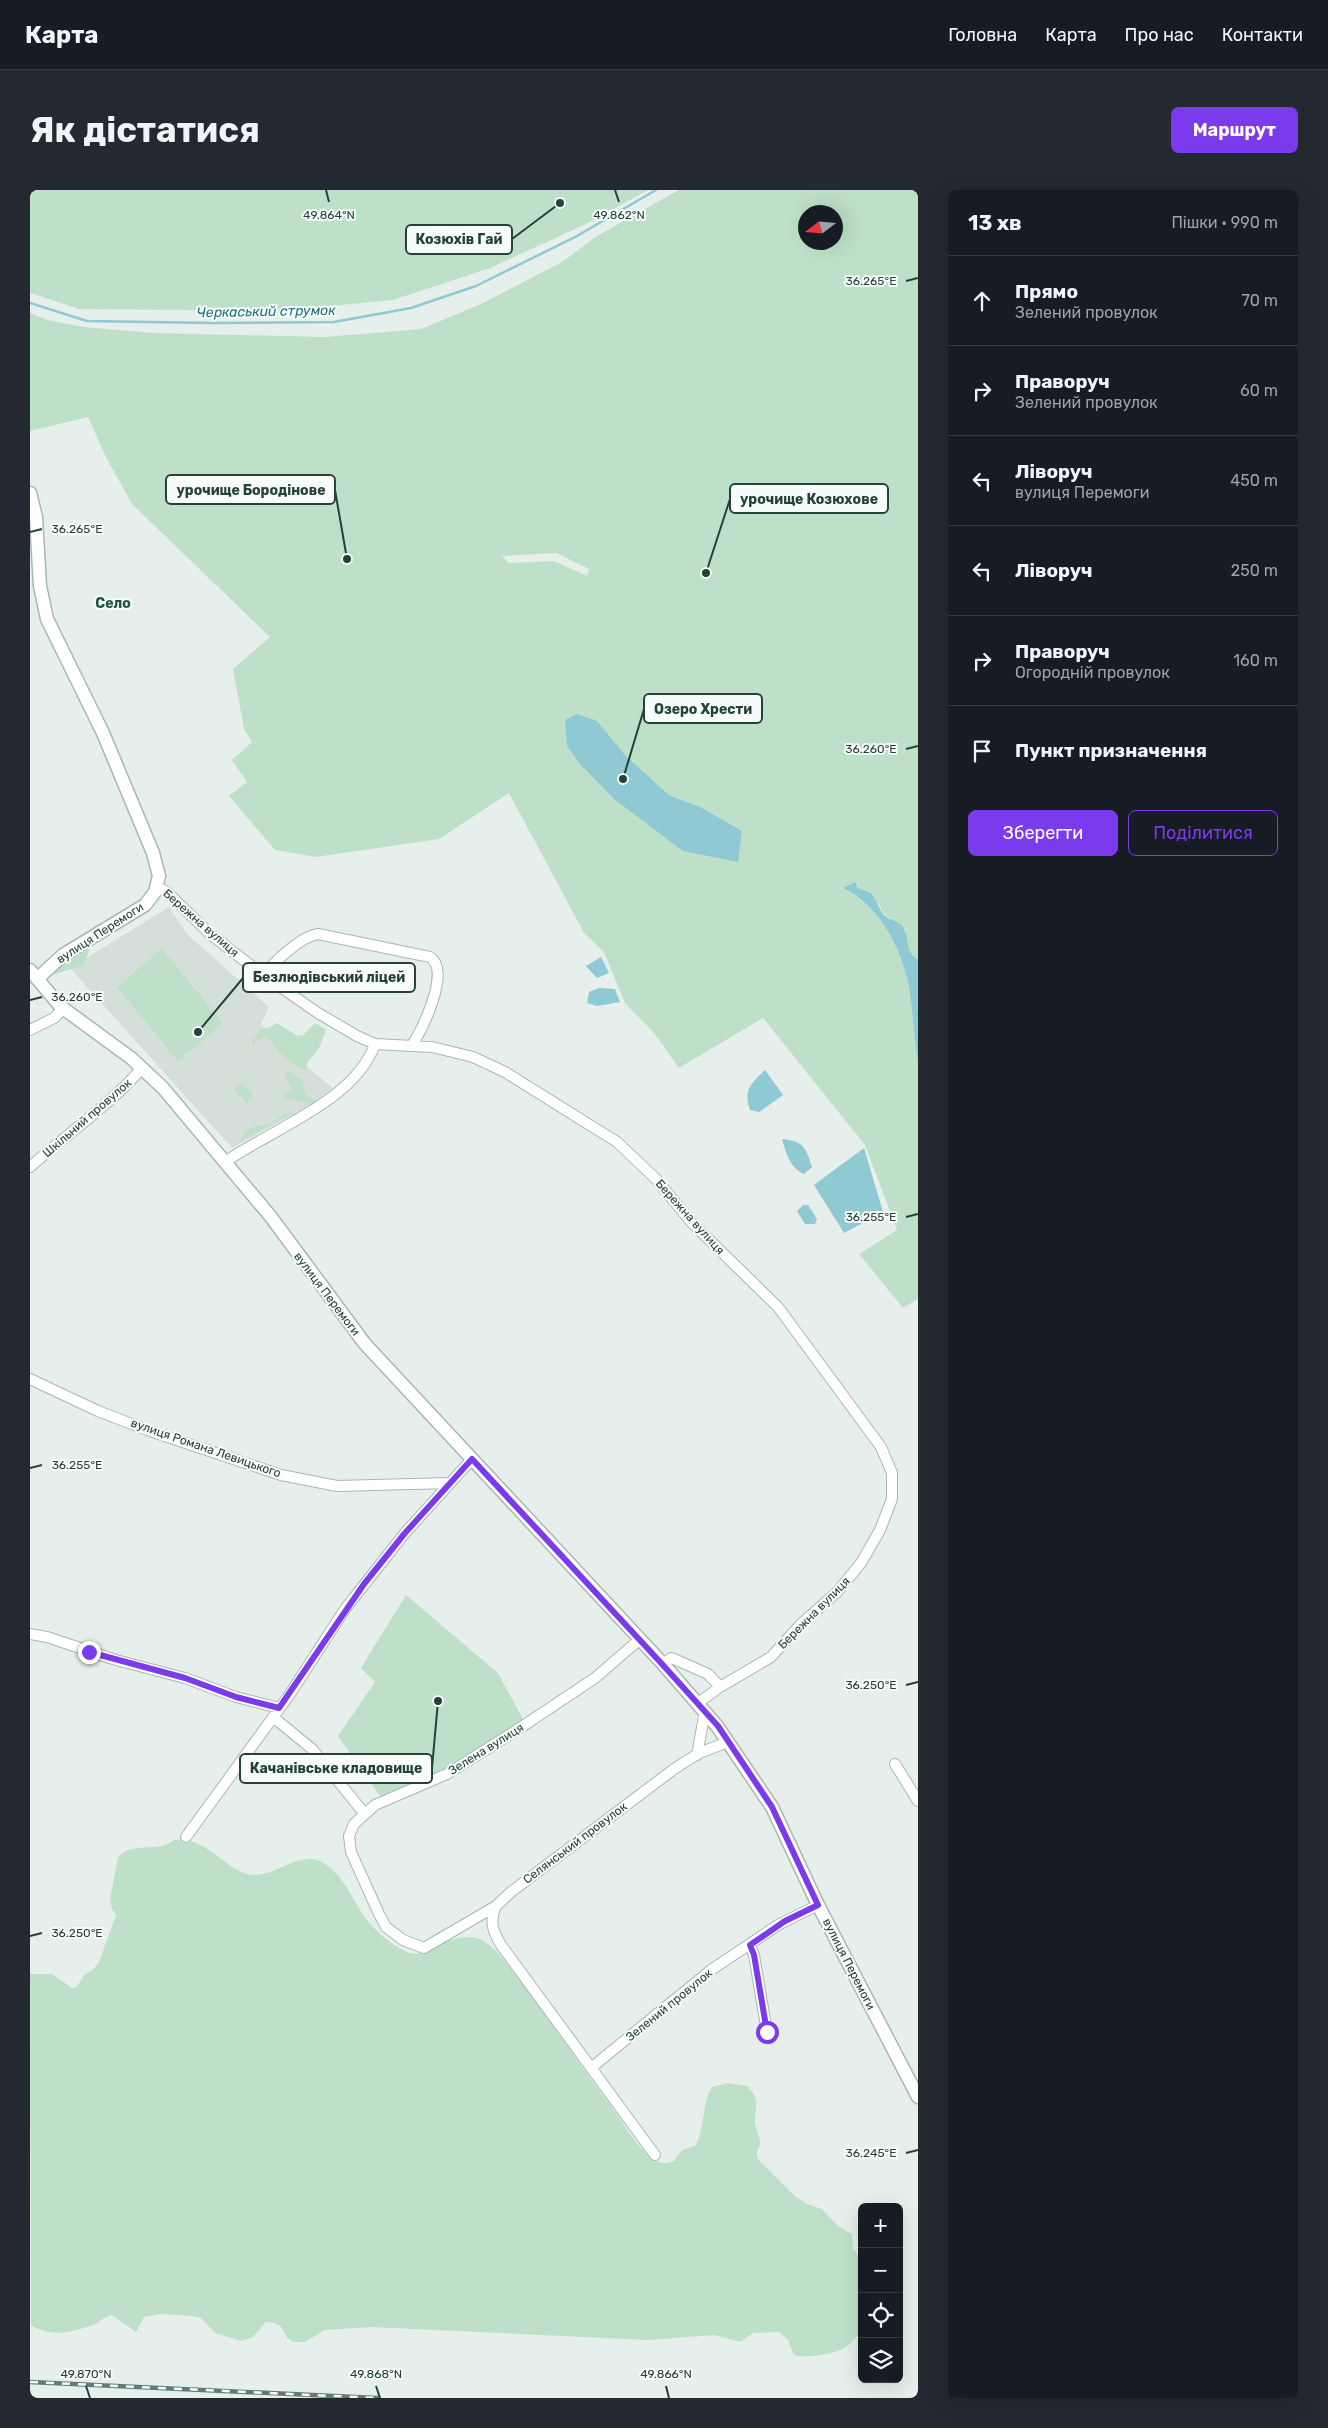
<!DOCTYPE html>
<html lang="uk">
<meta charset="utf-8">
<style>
:root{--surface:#171b24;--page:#242831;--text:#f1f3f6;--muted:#9ea1a6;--line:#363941;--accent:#7c3aed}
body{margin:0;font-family:Rubik,sans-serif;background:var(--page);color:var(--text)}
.controls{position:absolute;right:15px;bottom:15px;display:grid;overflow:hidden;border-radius:8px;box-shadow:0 5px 20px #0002}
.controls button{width:45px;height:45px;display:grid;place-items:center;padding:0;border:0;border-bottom:1px solid var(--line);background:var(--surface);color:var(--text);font:25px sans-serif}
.compass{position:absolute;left:768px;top:15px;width:45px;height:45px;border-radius:50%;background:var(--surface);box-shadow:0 5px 20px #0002;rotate:254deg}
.stop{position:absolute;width:15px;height:15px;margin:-11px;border:4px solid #7c3aed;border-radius:50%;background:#fff}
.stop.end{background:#7c3aed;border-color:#fff;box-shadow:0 1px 5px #0008}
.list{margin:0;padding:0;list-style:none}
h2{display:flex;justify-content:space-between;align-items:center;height:65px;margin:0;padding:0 20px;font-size:21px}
h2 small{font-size:16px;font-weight:400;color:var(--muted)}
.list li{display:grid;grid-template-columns:32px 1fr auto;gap:15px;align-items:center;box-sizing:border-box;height:90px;padding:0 20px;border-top:1px solid var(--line)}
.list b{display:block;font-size:19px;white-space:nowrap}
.list p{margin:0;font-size:16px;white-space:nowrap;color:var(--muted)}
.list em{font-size:16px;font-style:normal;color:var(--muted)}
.actions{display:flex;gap:10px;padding:15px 20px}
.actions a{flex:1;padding:11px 0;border:1px solid var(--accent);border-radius:8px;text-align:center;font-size:18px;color:var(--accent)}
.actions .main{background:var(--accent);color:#fff}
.icon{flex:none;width:28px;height:28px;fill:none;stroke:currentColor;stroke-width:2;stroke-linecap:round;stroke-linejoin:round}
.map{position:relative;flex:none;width:888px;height:2208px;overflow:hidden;border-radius:8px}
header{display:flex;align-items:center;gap:30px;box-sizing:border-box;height:70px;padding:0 25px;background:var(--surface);border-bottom:1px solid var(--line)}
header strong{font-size:24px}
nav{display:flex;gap:28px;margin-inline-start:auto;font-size:18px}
.intro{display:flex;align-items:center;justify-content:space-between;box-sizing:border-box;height:120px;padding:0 30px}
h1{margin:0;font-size:35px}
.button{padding:12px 22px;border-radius:8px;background:var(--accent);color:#fff;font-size:18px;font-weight:700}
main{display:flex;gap:30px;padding:0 30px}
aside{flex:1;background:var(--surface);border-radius:8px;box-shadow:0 5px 20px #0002}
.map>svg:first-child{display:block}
.built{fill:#d4dfda}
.green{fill:#bfe0c8;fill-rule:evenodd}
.water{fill:#8ec9d4}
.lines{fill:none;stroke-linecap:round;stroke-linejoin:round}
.stream{stroke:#8ec9d4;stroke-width:2.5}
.minor-casing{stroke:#a8b8b2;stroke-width:12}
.tertiary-casing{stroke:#a8b8b2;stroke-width:15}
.minor{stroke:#fff;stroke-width:10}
.tertiary{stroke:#fff;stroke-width:12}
.rail-casing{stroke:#5f7d75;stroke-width:4.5}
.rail{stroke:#f7fbf9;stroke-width:2.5;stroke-dasharray:8;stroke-linecap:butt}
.route{stroke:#7c3aed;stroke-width:6}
.ticks{fill:none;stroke:#24423a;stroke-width:2}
.labels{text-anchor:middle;stroke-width:4;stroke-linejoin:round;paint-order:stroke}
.street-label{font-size:12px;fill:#24423a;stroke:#f7fbf9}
.water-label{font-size:14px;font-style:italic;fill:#1c6f80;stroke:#f7fbf9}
.neighbourhood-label{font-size:14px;font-weight:bold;fill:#1f5548;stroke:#f7fbf9}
.ticks-label{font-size:12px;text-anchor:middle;fill:#24423a;stroke:#f7fbf9;stroke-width:4;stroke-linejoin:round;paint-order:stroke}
.leader{fill:none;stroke:#24423a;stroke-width:2}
.callout-dot{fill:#24423a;stroke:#f7fbf9;stroke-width:2}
.callout{fill:#f7fbf9;stroke:#24423a;stroke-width:2}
.callout-label{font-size:14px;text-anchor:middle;font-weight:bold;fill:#24423a}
</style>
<header>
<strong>Карта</strong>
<nav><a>Головна</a><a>Карта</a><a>Про нас</a><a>Контакти</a></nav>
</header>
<div class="intro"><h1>Як дістатися</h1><a class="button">Маршрут</a></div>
<main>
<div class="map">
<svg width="888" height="2208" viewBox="0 0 888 2208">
<rect width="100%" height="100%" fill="#e6efeb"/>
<path class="built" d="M139,717L158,745L239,817L231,834L247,853L303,898L282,914L202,958L40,778Z"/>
<path class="green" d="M0,0H618L558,33L460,78L363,110L246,121L49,119L0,103Z
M649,0H888V769C877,765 877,750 875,739L853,723L849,714L828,698L827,695L814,699C849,717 873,758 879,797C883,822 884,848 888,873V1109L873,1118L829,1064L867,1040L835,955L733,828L649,878L624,843L595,813L574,762L554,743L479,603L409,649L286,667L245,660L199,606L217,592L202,570L222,552L214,539L203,479L240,447L102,314L77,269L58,227L0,241V123L18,130L53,137L125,143L295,147L391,139L451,114L532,72L567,46ZM776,22H806V52H776ZM526,363L559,379L557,386L524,371L479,373L472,366ZM567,531L596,566L639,605L670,617L549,573Z
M60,758L54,775L22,785C27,777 50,759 60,758Z
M132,759L193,833L148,871L87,797Z
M247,833L268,846L273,845L285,833L296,840L289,858L277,873L276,881L253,866L236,846L228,850L223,856L221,855L230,839L238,838Z
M258,881L266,888H271C275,898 272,906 285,911L283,915L263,909L254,910L255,904L261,903L263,900L254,885Z
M212,892L224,907L217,913L204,899Z
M257,923H269L257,926L211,951C213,936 228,936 239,934C245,932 251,925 257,923Z
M376,1405L468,1483L494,1531L423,1578L352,1609L308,1546L345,1492L331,1478Z
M144,1650C175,1647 189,1673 214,1683C239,1693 269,1660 290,1671C312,1682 321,1707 334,1726C344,1740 361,1755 377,1762C387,1766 393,1762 402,1758C450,1733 462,1754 490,1791C521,1832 550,1875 581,1916C594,1934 606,1956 623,1969C629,1974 637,1974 644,1971L652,1960L665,1956C676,1938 671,1915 682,1897L697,1893L717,1896C732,1911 724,1917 725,1934C726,1940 730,1947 730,1953C729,1960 725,1961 728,1969L766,2007L777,2014L792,2019L808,2036L822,2044L823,2058L832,2072V2144C822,2148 823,2152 816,2157C805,2164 776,2169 764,2165L758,2150L749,2142L723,2143L710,2152L685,2145L617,2150L341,2137L295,2140L275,2152H263L257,2148C252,2137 250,2132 236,2132L223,2147L212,2151L185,2143L171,2128L162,2126L131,2124L114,2127L106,2142L82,2125C76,2126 71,2131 65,2134C44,2142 21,2148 1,2135L0,1784H22L42,1798L47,1797L54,1785L63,1780L69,1772L86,1725L82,1719L80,1709L88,1668C101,1650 127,1664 144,1650Z"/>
<path class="water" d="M547,524L567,531L596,566L639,605L670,617L712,641L708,672L653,661L584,609L549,573L537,556L535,530Z
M825,692L828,698L841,703C846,709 849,718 853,724C860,731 872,731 875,741C879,751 876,764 888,769V873C884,848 883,822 879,797C872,758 849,716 813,698Z
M571,767L579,783L567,788L556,776Z
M569,798L585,799L590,812L567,816L557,813L559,802Z
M735,880L753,905L729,922L720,920C713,899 721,894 735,880Z
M752,949C773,951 776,957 782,977L774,984C760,978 756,963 752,949Z
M834,958L853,1022L814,1043L784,995Z
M773,1015H778L787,1029L785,1034H775L767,1021Z"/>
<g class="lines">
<path class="stream" d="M0,113L57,131L183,133L304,132L381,118L446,96L547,46L626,0"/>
<g class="minor-casing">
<path id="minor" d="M127,697L137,702L179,743L233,785L288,823L327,846L345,854L402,857L443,867L475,882L587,952L626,989L662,1033L748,1117L851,1257L862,1283V1309L850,1340L831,1373L807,1402L770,1435L741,1467L690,1497L668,1513
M233,785C245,772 270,747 288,744L400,767C421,780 393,839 382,855
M0,840L24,828L33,819
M195,972C242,939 325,911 345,854
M0,977C37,944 80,915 112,878
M0,1189L68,1221L120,1241L251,1285L307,1296L419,1293
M0,1444L17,1447L86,1470L155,1488L206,1507L249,1518
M609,1450L565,1488L487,1540L417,1584L345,1615L324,1634L319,1646L321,1662L349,1724L356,1737L373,1750L394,1758L466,1716L481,1702L644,1579L669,1563L698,1552
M633,1474L641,1468L644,1469L678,1484L690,1497
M243,1527L282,1559L334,1623
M667,1565L675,1521
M865,1574L888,1611
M156,1647L260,1504L315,1419L375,1343L442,1269
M466,1716C459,1731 463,1742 471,1755L625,1965
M720,1755L724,1765L737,1842
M561,1878L681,1780L748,1735L788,1715"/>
</g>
<g class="tertiary-casing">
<path id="tertiary" d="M0,303L6,327L10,396L17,429L73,543L123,663L129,686L125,702L115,715L33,765L7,789
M0,780L30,816L101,868L133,898L241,1027L335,1154L633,1474L687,1536L742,1617L788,1715L888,1907"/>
</g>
<use href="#minor" class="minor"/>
<use href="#tertiary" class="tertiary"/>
<g class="rail-casing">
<path id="rail" d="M0,2192L347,2208"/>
</g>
<use href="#rail" class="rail"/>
</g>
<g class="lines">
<path class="route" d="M59,1462L155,1488L206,1507L249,1518L334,1394L375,1343L442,1269L632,1474L688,1536L742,1617L788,1715L755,1731L720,1755L724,1765L737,1842"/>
</g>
<path class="ticks" d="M296,0L299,12M585,0L589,12M876,91L888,88M0,342L12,339M876,559L888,556M0,810L12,807M876,1027L888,1024M0,1278L12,1275M876,1495L888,1492M0,1746L12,1743M876,1963L888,1960M56,2196L60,2208M346,2196L350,2208M636,2196L639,2208"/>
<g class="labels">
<g class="street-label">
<text transform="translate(171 733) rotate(41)" y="4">Бережна вулиця</text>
<text transform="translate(70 743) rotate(-33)" y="4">вулиця Перемоги</text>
<text transform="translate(57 928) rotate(-41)" y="4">Шкільний провулок</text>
<text transform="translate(660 1027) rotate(48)" y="4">Бережна вулиця</text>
<text transform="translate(297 1104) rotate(53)" y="4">вулиця Перемоги</text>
<text transform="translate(176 1258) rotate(19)" y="4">вулиця Романа Левицького</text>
<text transform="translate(784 1423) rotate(-45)" y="4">Бережна вулиця</text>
<text transform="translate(456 1559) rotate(-32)" y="4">Зелена вулиця</text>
<text transform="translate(545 1653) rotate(-37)" y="4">Селянський провулок</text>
<text transform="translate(819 1774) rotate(63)" y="4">вулиця Перемоги</text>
<text transform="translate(639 1815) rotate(-39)" y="4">Зелений провулок</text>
</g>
<g class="water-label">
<text transform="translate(236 121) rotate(-1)" y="5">Черкаський струмок</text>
</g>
<g class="neighbourhood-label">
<text x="83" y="418">Село</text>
</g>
</g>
<g class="ticks-label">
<text x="299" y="29">49.864°N</text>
<text x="589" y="29">49.862°N</text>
<text x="841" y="95">36.265°E</text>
<text x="47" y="343">36.265°E</text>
<text x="841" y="563">36.260°E</text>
<text x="47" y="811">36.260°E</text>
<text x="841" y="1031">36.255°E</text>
<text x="47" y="1279">36.255°E</text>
<text x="841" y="1499">36.250°E</text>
<text x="47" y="1747">36.250°E</text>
<text x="841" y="1967">36.245°E</text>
<text x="56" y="2188">49.870°N</text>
<text x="346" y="2188">49.868°N</text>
<text x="636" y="2188">49.866°N</text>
</g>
<path class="leader" d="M530 13L482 49M317 369L305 300M676 383L700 309M593 589L614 519M168 842L213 788M408 1511L402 1578"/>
<g class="callout-dot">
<circle cx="530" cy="13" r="5"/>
<circle cx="317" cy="369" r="5"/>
<circle cx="676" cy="383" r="5"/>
<circle cx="593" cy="589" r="5"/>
<circle cx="168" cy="842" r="5"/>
<circle cx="408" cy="1511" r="5"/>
</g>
<g class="callout">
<rect x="376" y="35" width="106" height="29" rx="5"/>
<rect x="136" y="285" width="169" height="29" rx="5"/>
<rect x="700" y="294" width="158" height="29" rx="5"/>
<rect x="614" y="504" width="118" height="29" rx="5"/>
<rect x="213" y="773" width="172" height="29" rx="5"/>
<rect x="210" y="1564" width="192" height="29" rx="5"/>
</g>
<g class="callout-label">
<text x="429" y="54">Козюхів Гай</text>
<text x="221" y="305">урочище Бородінове</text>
<text x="779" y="314">урочище Козюхове</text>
<text x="673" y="524">Озеро Хрести</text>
<text x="299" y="792">Безлюдівський ліцей</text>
<text x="306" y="1583">Качанівське кладовище</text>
</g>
</svg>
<div class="controls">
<button>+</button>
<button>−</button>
<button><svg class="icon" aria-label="locate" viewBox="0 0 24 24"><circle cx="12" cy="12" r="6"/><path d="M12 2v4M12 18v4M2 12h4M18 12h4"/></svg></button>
<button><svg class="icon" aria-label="layers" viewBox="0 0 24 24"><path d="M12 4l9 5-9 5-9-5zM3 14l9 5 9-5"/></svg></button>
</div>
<svg class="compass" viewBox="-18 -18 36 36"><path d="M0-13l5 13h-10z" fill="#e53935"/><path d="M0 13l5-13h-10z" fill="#9ea1a6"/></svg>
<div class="stop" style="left:737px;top:1842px"></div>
<div class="stop end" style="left:59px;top:1462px"></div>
</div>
<aside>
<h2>13 хв<small>Пішки · 990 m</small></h2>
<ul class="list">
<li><svg class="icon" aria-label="ahead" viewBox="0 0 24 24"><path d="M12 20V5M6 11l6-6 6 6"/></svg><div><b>Прямо</b><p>Зелений провулок</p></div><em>70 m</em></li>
<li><svg class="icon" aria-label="right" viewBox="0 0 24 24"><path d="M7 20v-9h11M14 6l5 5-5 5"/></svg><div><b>Праворуч</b><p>Зелений провулок</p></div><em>60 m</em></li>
<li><svg class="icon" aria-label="left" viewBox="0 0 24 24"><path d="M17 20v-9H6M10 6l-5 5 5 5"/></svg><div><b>Ліворуч</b><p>вулиця Перемоги</p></div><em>450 m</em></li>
<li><svg class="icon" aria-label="left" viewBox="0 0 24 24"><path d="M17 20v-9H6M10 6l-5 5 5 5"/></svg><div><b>Ліворуч</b></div><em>250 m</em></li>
<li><svg class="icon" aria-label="right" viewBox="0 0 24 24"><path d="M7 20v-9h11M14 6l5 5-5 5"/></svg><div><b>Праворуч</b><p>Огородній провулок</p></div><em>160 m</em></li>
<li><svg class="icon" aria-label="arrive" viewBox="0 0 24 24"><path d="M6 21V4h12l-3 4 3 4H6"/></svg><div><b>Пункт призначення</b></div></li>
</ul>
<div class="actions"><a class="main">Зберегти</a><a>Поділитися</a></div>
</aside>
</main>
